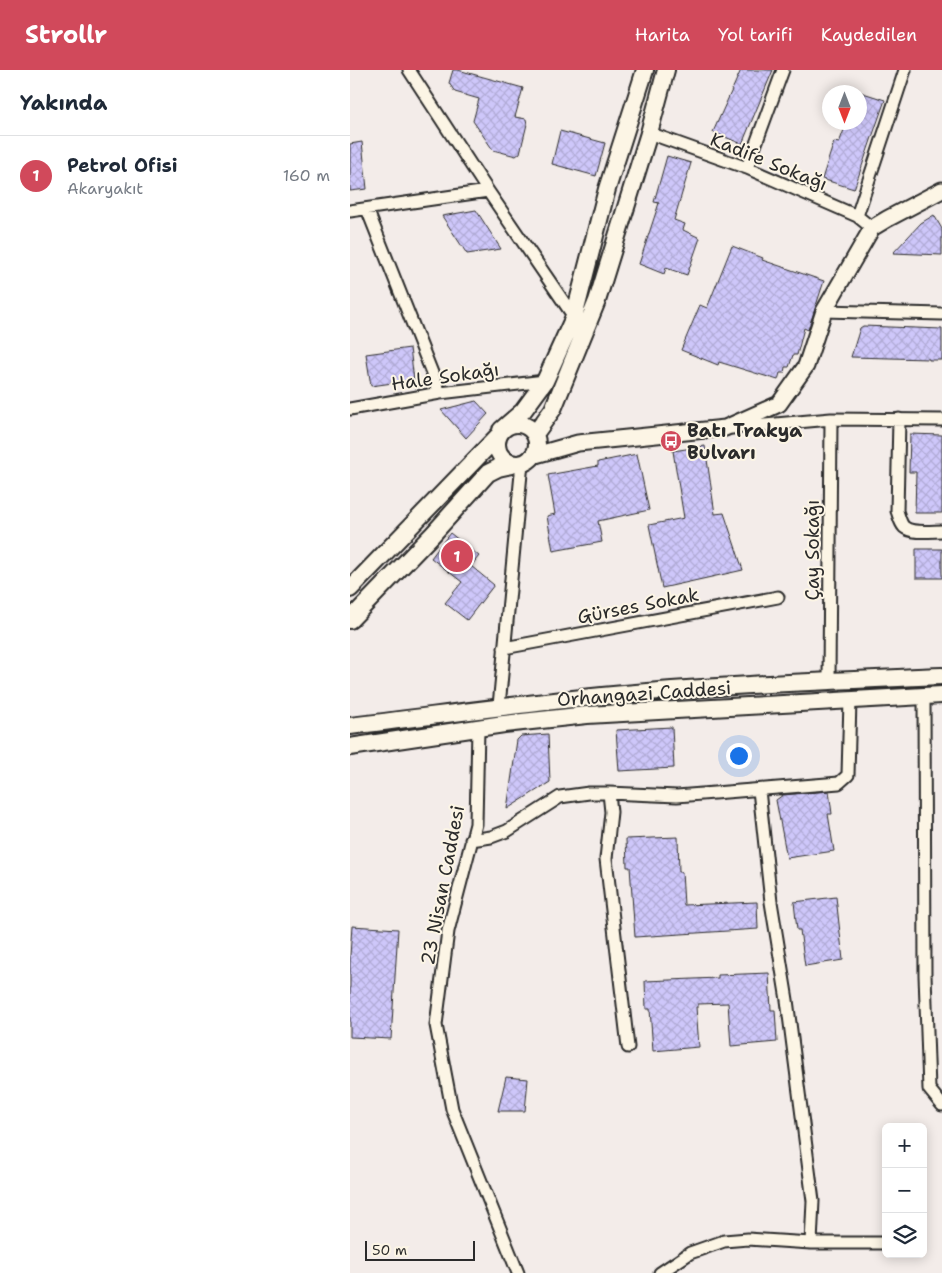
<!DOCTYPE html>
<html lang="tr">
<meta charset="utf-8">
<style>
:root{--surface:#fff;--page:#f2f2f3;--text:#1f2937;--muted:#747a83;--line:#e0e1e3;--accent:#d1495b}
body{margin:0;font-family:"Shantell Sans",sans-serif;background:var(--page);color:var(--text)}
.controls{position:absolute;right:15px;bottom:15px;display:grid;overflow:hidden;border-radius:8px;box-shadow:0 2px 12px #0003}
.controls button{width:45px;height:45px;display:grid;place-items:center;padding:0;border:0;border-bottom:1px solid var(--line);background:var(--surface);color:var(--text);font:25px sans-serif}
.compass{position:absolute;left:472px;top:15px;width:45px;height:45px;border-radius:50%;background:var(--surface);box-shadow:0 2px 12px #0003;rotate:180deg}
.scale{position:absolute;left:15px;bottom:12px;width:110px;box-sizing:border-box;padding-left:5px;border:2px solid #2b2b2b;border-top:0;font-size:14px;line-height:18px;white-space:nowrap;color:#2b2b2b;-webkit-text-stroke:4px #fcf5e5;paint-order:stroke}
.you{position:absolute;left:388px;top:685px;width:18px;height:18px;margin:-12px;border:4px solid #fff;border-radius:50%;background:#1a73e8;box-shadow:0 0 0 8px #1a73e833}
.badge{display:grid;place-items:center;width:32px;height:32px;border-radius:50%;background:var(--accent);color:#fff;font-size:16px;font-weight:700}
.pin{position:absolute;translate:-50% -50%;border:2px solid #fff;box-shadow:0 1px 5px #0006}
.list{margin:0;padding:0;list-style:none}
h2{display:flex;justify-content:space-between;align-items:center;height:65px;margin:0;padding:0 20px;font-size:21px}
h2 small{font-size:16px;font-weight:400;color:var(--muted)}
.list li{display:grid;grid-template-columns:32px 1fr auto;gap:15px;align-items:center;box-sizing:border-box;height:80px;padding:0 20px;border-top:1px solid var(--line)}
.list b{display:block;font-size:19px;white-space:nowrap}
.list p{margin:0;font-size:16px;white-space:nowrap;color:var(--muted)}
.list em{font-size:16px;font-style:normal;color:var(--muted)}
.icon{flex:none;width:28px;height:28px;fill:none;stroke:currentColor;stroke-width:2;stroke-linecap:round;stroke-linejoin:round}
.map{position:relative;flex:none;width:592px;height:1203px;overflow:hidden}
header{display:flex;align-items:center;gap:30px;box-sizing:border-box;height:70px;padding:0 25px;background:var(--accent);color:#fff}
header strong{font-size:24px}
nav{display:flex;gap:28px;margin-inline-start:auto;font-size:18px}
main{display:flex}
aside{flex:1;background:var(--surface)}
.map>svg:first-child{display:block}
.building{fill:url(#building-cross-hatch);stroke:#2b2b2b}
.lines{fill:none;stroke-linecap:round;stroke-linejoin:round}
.minor-casing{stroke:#2b2b2b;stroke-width:15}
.tertiary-casing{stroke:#2b2b2b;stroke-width:19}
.secondary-casing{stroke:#2b2b2b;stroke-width:20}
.minor{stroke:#fcf5e5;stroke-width:11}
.tertiary{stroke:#fcf5e5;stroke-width:15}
.secondary{stroke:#fcf5e5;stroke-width:16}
.labels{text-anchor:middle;stroke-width:4;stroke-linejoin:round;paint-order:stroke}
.street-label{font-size:19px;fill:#2b2b2b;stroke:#fcf5e5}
.poi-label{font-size:19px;font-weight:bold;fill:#2b2b2b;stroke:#fcf5e5;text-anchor:start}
</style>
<header>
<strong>Strollr</strong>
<nav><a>Harita</a><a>Yol tarifi</a><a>Kaydedilen</a></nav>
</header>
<main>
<aside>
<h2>Yakında<small></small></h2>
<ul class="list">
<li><span class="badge">1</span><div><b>Petrol Ofisi</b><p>Akaryakıt</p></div><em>160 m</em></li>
</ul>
</aside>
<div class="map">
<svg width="592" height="1203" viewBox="0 0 592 1203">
<defs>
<pattern id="building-cross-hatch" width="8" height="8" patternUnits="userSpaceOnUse" patternTransform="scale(1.25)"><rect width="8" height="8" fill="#cec7fa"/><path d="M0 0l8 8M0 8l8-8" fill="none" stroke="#b1abd6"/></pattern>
</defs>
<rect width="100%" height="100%" fill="#f3ece9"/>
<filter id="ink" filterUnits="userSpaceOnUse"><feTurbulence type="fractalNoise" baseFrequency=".02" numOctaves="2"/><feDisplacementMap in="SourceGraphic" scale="10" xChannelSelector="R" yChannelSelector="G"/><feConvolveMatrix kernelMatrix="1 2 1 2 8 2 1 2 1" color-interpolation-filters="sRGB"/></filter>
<g filter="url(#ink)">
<path class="building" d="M103,0H108L173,18L165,47L176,49L177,54L170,83L166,86L143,80L123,51L129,29L105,22L99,13Z
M391,0H423L392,74L363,62Z
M510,22L535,30L504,119L472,109L484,72L489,73L497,52H510Z
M210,61L255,73L246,106L202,94Z
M12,72L17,119L0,121V74Z
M317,86L341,93L324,150L335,154L333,160L350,168L337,205L316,198L314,204L289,194L309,133L304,132Z
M126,140L151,179L117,184L92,146Z
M584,145L592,159V185L543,183L571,153Z
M382,176L413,188L412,190L474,211L458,260L454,258L447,285H443L439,297H435L434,303H430L428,310L369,292L368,295L331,280L350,235L357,238Z
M513,256L592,259V290H579V289L501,287L510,258Z
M60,278L64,310L21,316L16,284Z
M126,331L138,344L116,368L91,340Z
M560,364L592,365V443H565L566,402H559Z
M355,376L365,444L374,443L393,500L312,518L299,455L334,448L323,381Z
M287,384L299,440L248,451L252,472L203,481L197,446L205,444L198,405L248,396V392Z
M100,463L129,486L121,496L144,515L117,550L95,533L112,512L81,488Z
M566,479H592V508H566Z
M322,657L324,698L269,701L266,660Z
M198,664L200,712L157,739L167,670L171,666Z
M479,721L482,744H478L484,781L437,788L426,730L433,725Z
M328,767L329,802H332L334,835L407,832L408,859L285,867L280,797H277L276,769Z
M486,827L493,890L455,896L450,860H447L444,832Z
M2,856L48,859L41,969L0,967V886Z
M419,903L421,940H425L427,972L381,976L378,933L348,934V937H346L349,977L303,981L300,939H296L295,911L368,908V905Z
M156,1007L178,1009L175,1041H148Z"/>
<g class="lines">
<g class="minor-casing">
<path id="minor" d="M59,0L138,121L224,247
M299,63L397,98L507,146L522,158
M397,98L433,0
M17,139L90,323
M0,141L138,121
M507,146L555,0
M474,241L592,244
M0,339L90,323L195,311
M549,349L547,441C549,446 550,453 554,457C562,464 582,461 592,461
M382,358L481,349L592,350
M154,578L428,527
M479,611L481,349
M574,626L575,905L579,1019L592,1035
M149,636L172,393
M128,658L126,754L98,861L86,955L102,1039L168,1203
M409,720L421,832L437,930L463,1131L461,1173
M259,723L261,742L256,789L278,977
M121,770L141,767L157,761L210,727L239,723H259L327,726L489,713L498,705L500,630
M310,1203L340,1183L374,1171L398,1169L461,1173H536"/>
</g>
<g class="tertiary-casing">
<path id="tertiary" d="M182,386L228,373L375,358L429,334L456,296L474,241L522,158L537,149L592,120"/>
</g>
<g class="secondary-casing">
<path id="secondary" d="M147 374a20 20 0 1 1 40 0a20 20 0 1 1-40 0Z
M151,360L173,341L195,311L224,247L257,119L295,0
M185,364L203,339L247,231L299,63L316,0
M0,519L148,366
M0,550L83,464L138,403L148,398L166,394
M0,656C84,646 168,634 252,626C365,615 479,611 592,606
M0,677L154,654L237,645L592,625"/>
</g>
<use href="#minor" class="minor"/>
<use href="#tertiary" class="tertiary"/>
<use href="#secondary" class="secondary"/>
</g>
</g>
<defs>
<g id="bus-disc" transform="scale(1.125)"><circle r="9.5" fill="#d1495b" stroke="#fcf5e5"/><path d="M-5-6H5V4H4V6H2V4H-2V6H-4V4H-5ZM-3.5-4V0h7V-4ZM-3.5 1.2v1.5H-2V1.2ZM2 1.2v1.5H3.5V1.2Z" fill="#fff"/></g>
</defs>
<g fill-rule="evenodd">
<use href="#bus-disc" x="321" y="371"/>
</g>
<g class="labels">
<g class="street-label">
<text transform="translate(419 91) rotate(22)" y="7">Kadife Sokağı</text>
<text transform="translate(95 306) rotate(-8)" y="7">Hale Sokağı</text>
<text transform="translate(462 480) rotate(-90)" y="7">Çay Sokağı</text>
<text transform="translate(288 535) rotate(-11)" y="7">Gürses Sokak</text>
<text transform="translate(294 623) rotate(-4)" y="7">Orhangazi Caddesi</text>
<text transform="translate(92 815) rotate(-79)" y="7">23 Nisan Caddesi</text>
</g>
<g class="poi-label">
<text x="337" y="367">Batı Trakya<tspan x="337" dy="22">Bulvarı</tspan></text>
</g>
</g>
</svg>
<div class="controls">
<button>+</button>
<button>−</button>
<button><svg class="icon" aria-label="layers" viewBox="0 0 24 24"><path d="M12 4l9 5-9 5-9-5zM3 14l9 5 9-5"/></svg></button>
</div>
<svg class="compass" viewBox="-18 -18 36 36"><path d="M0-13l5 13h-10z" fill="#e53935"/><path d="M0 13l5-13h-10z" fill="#747a83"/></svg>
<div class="scale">50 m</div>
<div class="you"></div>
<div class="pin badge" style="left:107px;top:486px">1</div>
</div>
</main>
